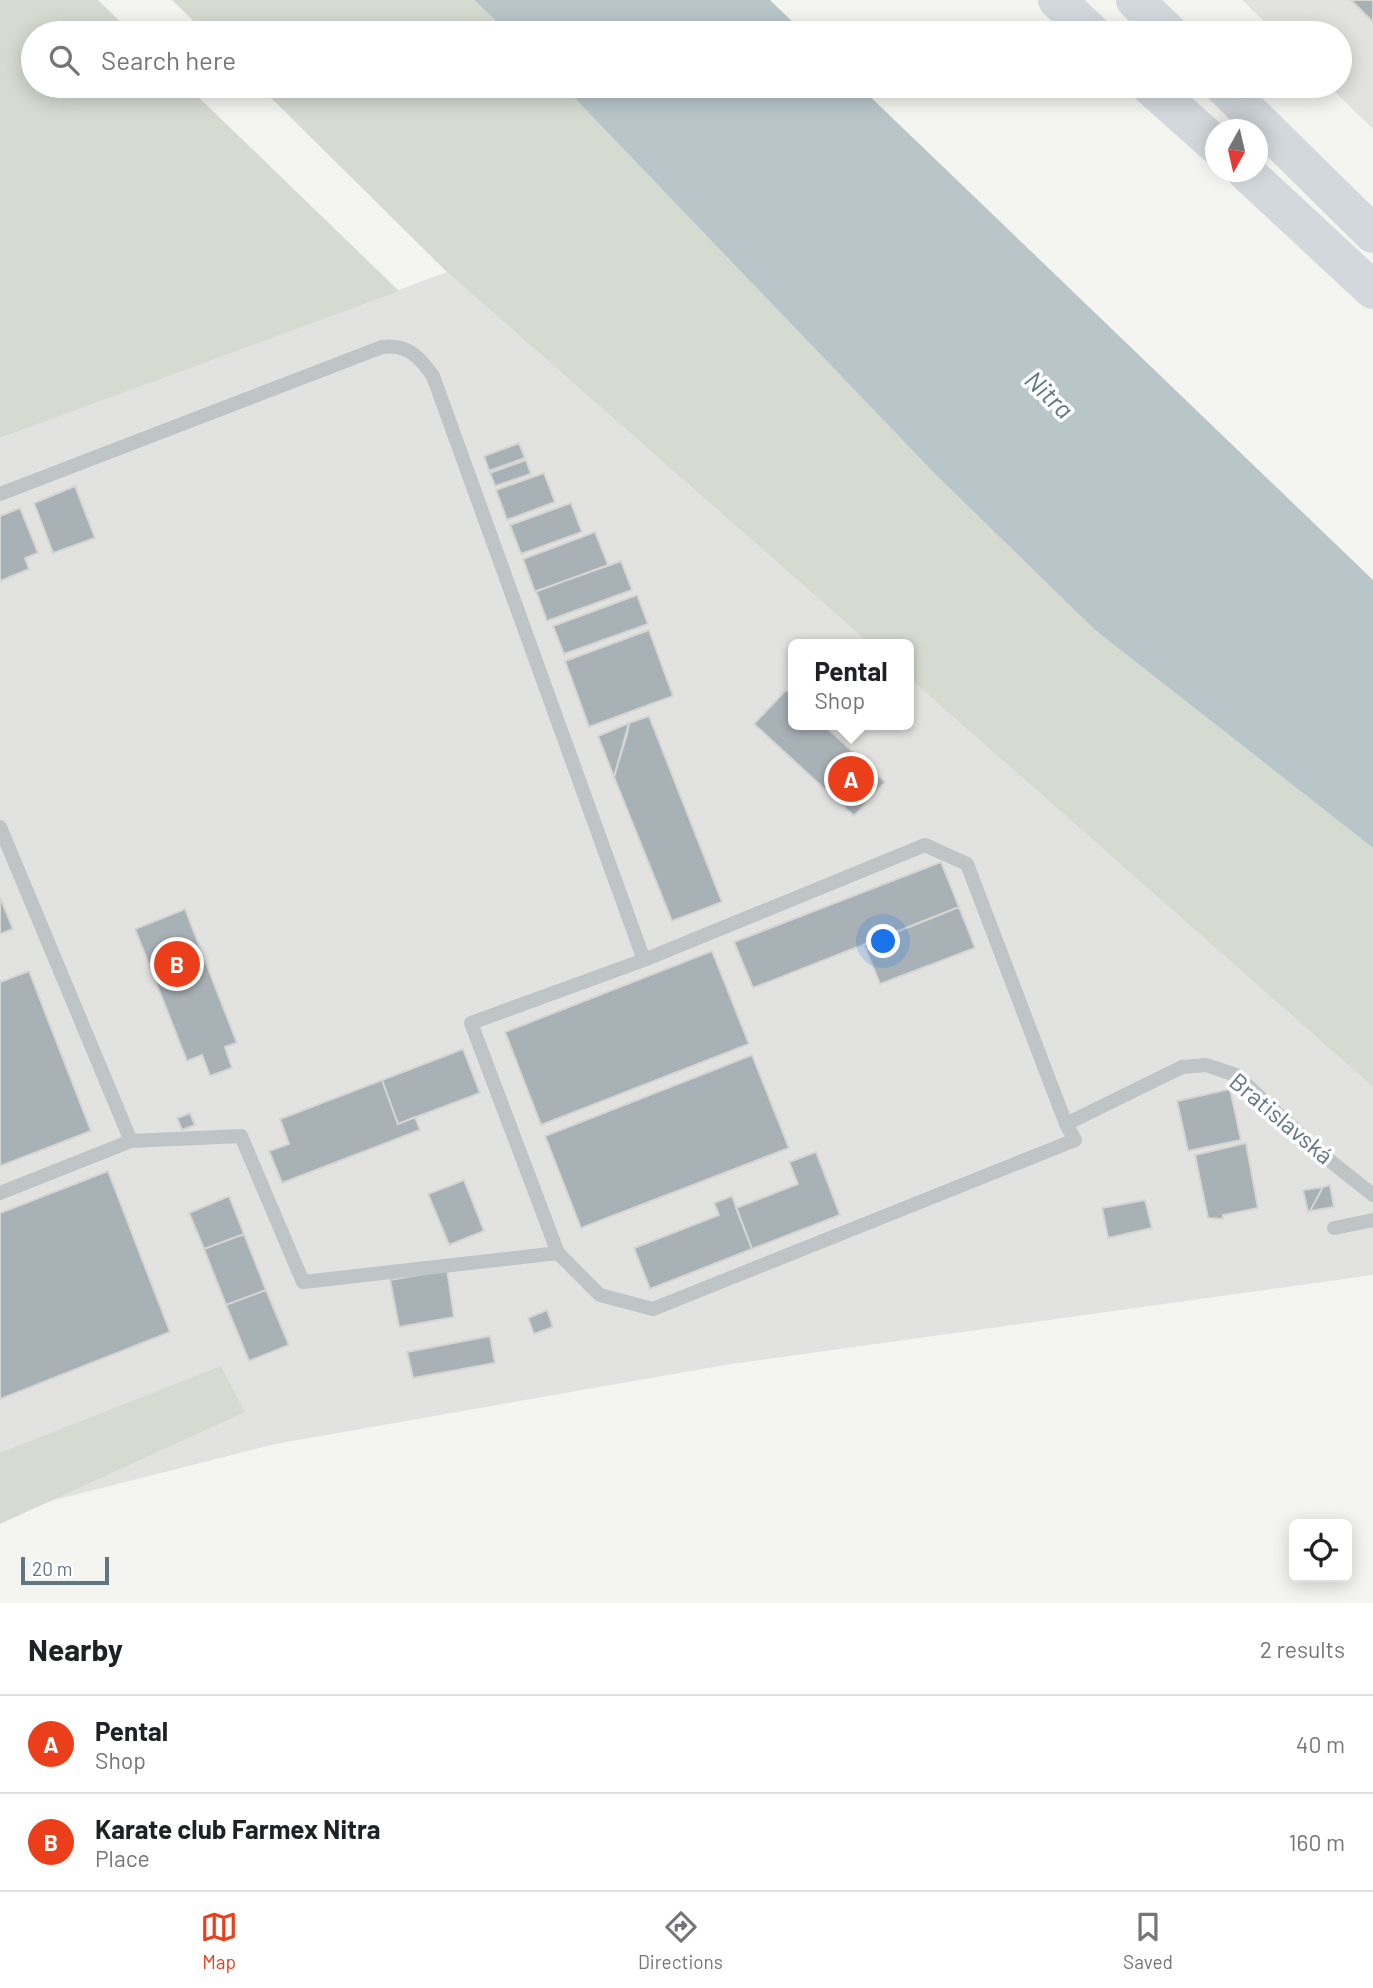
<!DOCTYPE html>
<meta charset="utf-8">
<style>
:root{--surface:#fff;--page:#f6f6f6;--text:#202124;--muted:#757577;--line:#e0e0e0;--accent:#ea3f1a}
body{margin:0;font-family:Barlow,sans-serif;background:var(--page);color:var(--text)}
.controls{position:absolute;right:21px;bottom:21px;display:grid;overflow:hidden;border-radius:10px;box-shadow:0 4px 18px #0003}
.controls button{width:63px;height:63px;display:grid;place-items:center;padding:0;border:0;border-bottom:2px solid var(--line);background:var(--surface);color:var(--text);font:35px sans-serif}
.compass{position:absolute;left:1205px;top:119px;width:63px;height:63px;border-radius:50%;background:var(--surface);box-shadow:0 4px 18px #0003;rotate:188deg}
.scale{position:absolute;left:21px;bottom:18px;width:88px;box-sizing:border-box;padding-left:7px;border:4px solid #627682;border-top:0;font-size:19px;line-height:24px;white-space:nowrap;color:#627682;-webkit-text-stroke:5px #fff;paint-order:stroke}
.you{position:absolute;left:884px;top:942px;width:24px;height:24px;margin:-18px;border:5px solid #fff;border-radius:50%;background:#1a73e8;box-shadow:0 0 0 10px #1a73e833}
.badge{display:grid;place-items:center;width:46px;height:46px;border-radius:50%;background:var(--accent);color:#fff;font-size:23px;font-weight:700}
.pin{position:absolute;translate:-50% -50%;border:4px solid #fff;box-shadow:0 2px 7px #0006}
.popup{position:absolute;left:788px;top:639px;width:126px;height:91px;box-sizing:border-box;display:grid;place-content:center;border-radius:10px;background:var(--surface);filter:drop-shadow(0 2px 5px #0005);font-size:23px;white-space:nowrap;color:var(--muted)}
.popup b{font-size:26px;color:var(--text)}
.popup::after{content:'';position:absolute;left:50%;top:100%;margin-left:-14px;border:14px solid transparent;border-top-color:var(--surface)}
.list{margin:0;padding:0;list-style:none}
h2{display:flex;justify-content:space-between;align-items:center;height:91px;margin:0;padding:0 28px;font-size:30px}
h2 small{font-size:23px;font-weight:400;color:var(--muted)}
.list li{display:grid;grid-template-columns:46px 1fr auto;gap:21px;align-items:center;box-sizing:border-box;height:98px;padding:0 28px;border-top:2px solid var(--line)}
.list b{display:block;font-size:26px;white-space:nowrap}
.list p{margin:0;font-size:23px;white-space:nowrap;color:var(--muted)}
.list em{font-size:23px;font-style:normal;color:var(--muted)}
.icon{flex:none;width:38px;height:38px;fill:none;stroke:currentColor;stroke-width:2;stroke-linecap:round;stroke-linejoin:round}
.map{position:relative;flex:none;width:1373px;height:1603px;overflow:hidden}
.search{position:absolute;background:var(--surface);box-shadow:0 4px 18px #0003;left:21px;right:21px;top:21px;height:77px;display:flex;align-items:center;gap:18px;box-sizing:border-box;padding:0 24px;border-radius:38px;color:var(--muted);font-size:26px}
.sheet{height:287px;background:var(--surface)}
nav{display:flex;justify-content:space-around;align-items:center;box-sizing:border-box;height:98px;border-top:2px solid var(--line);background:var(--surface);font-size:19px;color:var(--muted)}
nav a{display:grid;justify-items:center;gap:4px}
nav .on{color:var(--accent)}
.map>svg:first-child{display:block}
.built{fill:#e2e3e1}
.green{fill:#d5dbd1}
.water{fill:#b8c6ca}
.building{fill:#a8b1b6;stroke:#d5d5d3;stroke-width:2}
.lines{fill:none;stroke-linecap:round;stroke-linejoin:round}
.service{stroke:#bfc4c6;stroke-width:14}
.secondary{stroke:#d2d8dc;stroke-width:38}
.labels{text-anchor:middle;stroke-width:7;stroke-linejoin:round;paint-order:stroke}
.street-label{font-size:24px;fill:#627682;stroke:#fff}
.water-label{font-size:26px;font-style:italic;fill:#5d7880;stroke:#fff}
</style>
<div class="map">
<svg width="1373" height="1603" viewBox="0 0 1373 1603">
<rect width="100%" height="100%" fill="#f4f4f0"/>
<path class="built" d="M1242,0H1373V129L1329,86H1340V33H1276Z
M447,272L870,644H793V725H909V678L1373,1087V1275L731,1364L275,1444L0,1514V438Z"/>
<path class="green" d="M0,0H98L132,33H33V86H187L399,291L0,438Z
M172,0H474L509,33H206Z
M259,86H563L934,473L1095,630L1373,848V1087L909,678V644H870L447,272Z
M221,1366L245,1412L0,1524V1453Z"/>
<path class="water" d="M474,0H770L804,33H509Z
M563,86H859L1373,580V848L1095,630L934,473Z"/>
<path class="building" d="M1351,0H1373V22Z
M519,443L525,458L489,471L484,456Z
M526,460L531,474L495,486L490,473Z
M544,473L555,502L507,520L496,490Z
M75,486L95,538L53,553L34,503Z
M571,503L582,532L521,554L510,525Z
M20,508L38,553L25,558L29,569L0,581V516Z
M595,532L608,565L535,592L523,559Z
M621,561L632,590L547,621L536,591Z
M637,595L648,624L564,654L553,626Z
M649,630L673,696L589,727L565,661Z
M786,690L793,696V725H824L885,782L854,816L754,724Z
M649,716L722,902L672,921L614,777L629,723Z
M629,723L627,734L614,777L598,736Z
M941,862L959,907L753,988L734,942Z
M0,897L13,929L0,934Z
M959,907L975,948L880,984L864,945Z
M185,909L237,1043L225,1047L232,1068L210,1076L202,1055L187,1061L135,929Z
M712,951L749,1044L541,1125L505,1032Z
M29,971L91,1131L0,1166V982Z
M463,1049L480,1093L398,1124L382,1080Z
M752,1055L789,1148L581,1228L545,1136Z
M382,1080L398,1124L415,1117L420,1130L282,1183L269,1151L289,1144L280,1119Z
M1230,1089L1241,1140L1188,1151L1177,1101Z
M190,1113L195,1125L182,1130L177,1118Z
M1246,1143L1258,1208L1223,1215V1219L1208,1218L1195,1155Z
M816,1152L840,1215L752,1249L736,1208L798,1184L789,1162Z
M108,1171L170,1332L0,1399V1213Z
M464,1180L484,1231L449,1245L428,1194Z
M1330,1185L1334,1207L1310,1211L1323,1187Z
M1323,1187L1310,1211L1308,1212L1303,1190Z
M229,1196L244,1234L204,1249L189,1213Z
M732,1196L752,1249L650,1289L634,1248L719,1215L714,1203Z
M1145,1200L1152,1228L1108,1238L1102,1208Z
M244,1234L266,1290L226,1305L204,1249Z
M447,1270L454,1317L399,1327L390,1280Z
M266,1290L289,1345L249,1361L226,1305Z
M547,1310L553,1327L534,1334L528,1318Z
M490,1336L495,1363L413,1378L407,1352Z"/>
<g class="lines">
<path class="service" d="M0,494L382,347C407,344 419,356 433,376L644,960
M0,827L131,1141
M925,845L967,864L1066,1124L1075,1140L653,1309L600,1295L558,1253L471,1023L644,960Z
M1066,1124L1182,1067L1206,1065L1236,1075L1319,1152L1373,1195
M0,1193L131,1141L241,1136L303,1282L558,1253
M1334,1228L1373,1220"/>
<path class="secondary" d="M1057,0L1092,33
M1135,0L1169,33
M1150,86L1216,145
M1223,86L1373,234
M1246,172L1373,290"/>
</g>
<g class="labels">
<g class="street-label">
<text transform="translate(1281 1119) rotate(40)" y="8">Bratislavská</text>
</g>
<g class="water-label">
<text transform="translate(1049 395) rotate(44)" y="9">Nitra</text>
</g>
</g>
</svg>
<div class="controls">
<button><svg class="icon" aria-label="locate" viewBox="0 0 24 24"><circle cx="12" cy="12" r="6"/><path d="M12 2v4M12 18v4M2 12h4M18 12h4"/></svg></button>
</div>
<svg class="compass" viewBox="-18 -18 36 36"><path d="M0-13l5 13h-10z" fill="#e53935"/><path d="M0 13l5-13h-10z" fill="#757577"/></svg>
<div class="scale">20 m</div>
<div class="you"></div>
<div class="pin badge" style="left:851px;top:779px">A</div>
<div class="popup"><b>Pental</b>Shop</div>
<div class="pin badge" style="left:177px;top:964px">B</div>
<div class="search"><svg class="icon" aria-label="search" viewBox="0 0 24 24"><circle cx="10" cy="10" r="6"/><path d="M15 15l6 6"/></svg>Search here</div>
</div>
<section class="sheet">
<h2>Nearby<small>2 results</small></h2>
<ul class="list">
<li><span class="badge">A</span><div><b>Pental</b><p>Shop</p></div><em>40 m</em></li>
<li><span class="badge">B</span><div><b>Karate club Farmex Nitra</b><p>Place</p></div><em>160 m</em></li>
</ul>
</section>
<nav>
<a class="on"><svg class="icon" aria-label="map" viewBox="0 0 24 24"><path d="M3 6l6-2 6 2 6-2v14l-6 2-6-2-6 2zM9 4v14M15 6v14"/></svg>Map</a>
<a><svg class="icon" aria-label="directions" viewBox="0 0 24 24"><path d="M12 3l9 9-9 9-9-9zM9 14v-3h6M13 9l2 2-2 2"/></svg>Directions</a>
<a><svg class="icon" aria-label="saved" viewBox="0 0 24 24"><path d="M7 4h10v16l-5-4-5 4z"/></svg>Saved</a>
</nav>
